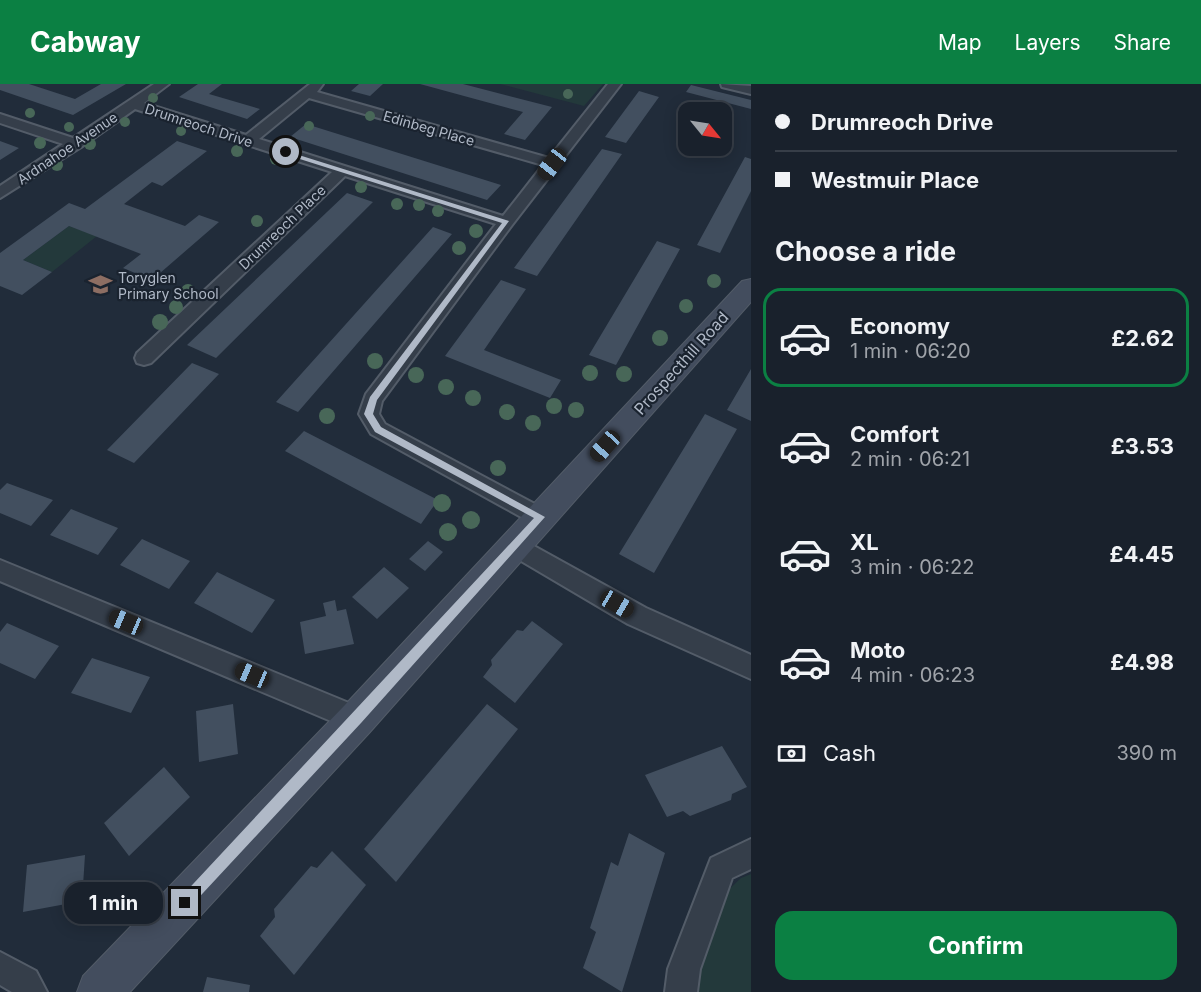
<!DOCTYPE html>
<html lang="en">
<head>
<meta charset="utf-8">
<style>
	body { margin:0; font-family:Inter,sans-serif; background:#222934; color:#f1f3f6; height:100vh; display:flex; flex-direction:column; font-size:22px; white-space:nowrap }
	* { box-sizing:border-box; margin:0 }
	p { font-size:20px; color:#9fa3a9 }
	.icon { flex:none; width:33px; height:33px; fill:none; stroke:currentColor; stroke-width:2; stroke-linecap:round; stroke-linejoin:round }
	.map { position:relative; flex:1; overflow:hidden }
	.drawer { display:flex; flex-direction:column; background:#19212c; width:450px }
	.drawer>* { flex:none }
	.top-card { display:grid; align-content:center; height:132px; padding:0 24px; background:#19212c }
	.needle { width:39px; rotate:120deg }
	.buttons { position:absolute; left:678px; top:18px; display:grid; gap:12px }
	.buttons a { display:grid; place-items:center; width:54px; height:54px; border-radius:12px; background:#19212c; box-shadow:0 3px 15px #0003,0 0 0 2px #373e48; font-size:30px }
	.end { position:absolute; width:27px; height:27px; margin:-14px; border:8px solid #b0b9c7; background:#111; box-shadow:0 0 0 3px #111 }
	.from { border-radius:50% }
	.bubble { position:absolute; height:42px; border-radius:18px; background:#19212c; box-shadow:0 3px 15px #0003,0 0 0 2px #373e48; font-size:20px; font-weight:700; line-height:42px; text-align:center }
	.car { position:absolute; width:18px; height:36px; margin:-18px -9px; border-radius:8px; box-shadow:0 0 4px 2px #0007; background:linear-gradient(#222 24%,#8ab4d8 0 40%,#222 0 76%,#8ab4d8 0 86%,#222 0) }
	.top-card b { display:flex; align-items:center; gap:21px; height:57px; font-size:22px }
	.top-card b+b { border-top:2px solid #373e48 }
	.top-card i { width:15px; height:15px; background:#f1f3f6 }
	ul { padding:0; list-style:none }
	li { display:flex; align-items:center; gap:18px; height:99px; margin:0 12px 9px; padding:0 12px; border:3px solid transparent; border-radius:18px }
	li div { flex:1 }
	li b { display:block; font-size:22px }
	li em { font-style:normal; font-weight:700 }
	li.current { border-color:#0b8043 }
	li>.icon { width:54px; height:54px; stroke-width:1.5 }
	h2 { padding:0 24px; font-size:27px; line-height:72px }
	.pay { display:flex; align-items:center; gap:15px; height:66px; padding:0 24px; font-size:22px }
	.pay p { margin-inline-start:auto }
	.button { display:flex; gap:12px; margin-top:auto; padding:12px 24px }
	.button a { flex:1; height:69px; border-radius:18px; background:#0b8043; color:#fff; font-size:24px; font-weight:700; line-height:69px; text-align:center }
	header { display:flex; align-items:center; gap:36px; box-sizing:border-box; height:84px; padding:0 30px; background:#0b8043; color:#fff }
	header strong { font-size:28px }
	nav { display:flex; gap:33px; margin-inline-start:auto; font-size:21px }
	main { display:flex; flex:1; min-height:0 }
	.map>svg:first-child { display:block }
	.green { fill:#23393b }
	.building { fill:#424f5f }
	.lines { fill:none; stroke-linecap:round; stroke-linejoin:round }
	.minor-casing { stroke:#535c68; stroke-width:4 }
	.secondary-casing { stroke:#535c68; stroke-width:2 }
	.minor { fill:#353e4a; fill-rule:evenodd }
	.secondary { fill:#434d5e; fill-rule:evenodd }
	.tree { fill:#486758 }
	.route { fill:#b0b9c7 }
	.labels { text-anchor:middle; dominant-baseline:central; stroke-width:4.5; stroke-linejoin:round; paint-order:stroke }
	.far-street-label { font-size:14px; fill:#b0b9c7; stroke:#1a232f }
	.far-poi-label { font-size:14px; fill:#b0b9c7; stroke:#1a232f; text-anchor:start }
	.street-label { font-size:16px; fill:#b0b9c7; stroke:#1a232f }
</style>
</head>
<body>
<header>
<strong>Cabway</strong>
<nav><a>Map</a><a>Layers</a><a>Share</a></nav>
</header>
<main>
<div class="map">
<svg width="751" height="908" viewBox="0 0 751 908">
	<rect width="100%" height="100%" fill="#212c3a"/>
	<!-- green -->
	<path class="green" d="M500 0H603L584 22Z
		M69 142 97 152 52 188 23 176Z
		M751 790V908H694L718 816 741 794Z"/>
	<!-- building -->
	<path class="building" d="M0 0H29L75 15 101 0H126L73 31 0 6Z
		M198 0H222L209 10 260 25 247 35 179 13Z
		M359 0H383L370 12 351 7Z
		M420 0H463L552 23 525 56 504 50 523 28Z
		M691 1 751 16V25L686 8Z
		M639 7 659 13 626 59 605 53Z
		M306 40 501 101 487 116 290 53Z
		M0 57 19 64 0 76Z
		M177 57 207 67 162 102 152 98 124 120 185 142 199 131 219 138 152 196 123 184 141 170 69 142 23 176 52 188 22 211 0 202V169L69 119 85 125Z
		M602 65 622 70 537 192 514 184Z
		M745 73 751 75V107L720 169 697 161Z
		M347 109 373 118 216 274 187 261Z
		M433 143 452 150 298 328 276 318Z
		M657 157 680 165 616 281 589 271Z
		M501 196 526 205 484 266 561 296 550 314 445 272Z
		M192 279 219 290 134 379 107 366Z
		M751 285V337L727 326Z
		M705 330 737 345 654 489 619 470Z
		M304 347 438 416 421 440 285 367Z
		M7 399 53 416 31 442 0 429V406Z
		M71 425 118 444 98 471 50 451Z
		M142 455 190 477 169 505 120 481Z
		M428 457 443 468 425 487 409 475Z
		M384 483 409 504 377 535 352 513Z
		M217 488 275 516 252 549 194 519Z
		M335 516 337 527 346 525 354 560 305 570 300 538 326 532 323 519Z
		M532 537 563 560 515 619 483 593 492 581 491 576 517 546 523 547Z
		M7 539 59 562 35 595 0 579V548Z
		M92 574 150 593 131 629 71 609Z
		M233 620 238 670 199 678 196 627Z
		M487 620 518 645 396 798 364 765Z
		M722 662 747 703 732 710 731 716 690 732 683 727 667 733 645 691Z
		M164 683 190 713 129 772 104 739Z
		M629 749 665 769 622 908 583 884 596 848 590 844 611 778 618 782Z
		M332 767 366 801 294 891 260 852 275 833 274 825 311 782 317 784Z
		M85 771 82 817 23 828 27 781Z
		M207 893 250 901 249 908H203Z"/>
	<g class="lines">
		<defs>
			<path id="minor" d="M154 0H169L144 19 246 51 310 0H323L317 8 549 74 608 0H621L512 141 382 317 379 330 385 340 548 427 551 433 548 439 540 442 532 439 371 350 359 330 366 310 496 140 345 92 151 279 144 281 137 279 135 274 137 269 332 88 135 25 81 63 0 114V102L63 60 0 39V30L73 54ZM309 14 543 81 503 132 259 55Z
				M721 0 751 2V10L722 3Z
				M514 451 646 524 751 571V595L628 540 506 468 503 461 506 454Z
				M0 476 366 626 370 635 366 644 357 648 0 497Z
				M751 755V785L732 794 700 885 697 908H665L668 885 711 774Z
				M0 868 36 887 47 908H12L0 901Z"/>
			<path id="secondary" d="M751 195V218L370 648 130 908H77L83 892 344 622 742 197Z"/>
		</defs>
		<!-- minor casing -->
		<use href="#minor" class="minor-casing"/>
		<!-- secondary casing -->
		<use href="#secondary" class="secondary-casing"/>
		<!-- minor -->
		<use href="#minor" class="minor"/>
		<!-- secondary -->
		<use href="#secondary" class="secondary"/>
	</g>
	<!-- trees -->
	<g class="tree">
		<circle cx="568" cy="10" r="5"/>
		<circle cx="153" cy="14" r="5"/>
		<circle cx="30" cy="29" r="5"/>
		<circle cx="370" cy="32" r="5"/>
		<circle cx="125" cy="38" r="5"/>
		<circle cx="309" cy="42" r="5"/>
		<circle cx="69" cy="43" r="5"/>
		<circle cx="181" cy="47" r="5"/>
		<circle cx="40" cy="59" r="6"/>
		<circle cx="90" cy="60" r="6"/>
		<circle cx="237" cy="67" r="6"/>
		<circle cx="276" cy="75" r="6"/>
		<circle cx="57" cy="81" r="6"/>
		<circle cx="361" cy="103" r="6"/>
		<circle cx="397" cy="120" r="6"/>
		<circle cx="419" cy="121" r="6"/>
		<circle cx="438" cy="127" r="6"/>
		<circle cx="257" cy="137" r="6"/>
		<circle cx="476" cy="147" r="7"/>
		<circle cx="459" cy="164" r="7"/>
		<circle cx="714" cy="197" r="7"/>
		<circle cx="188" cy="207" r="7"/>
		<circle cx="686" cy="222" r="7"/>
		<circle cx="176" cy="223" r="7"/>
		<circle cx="160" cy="238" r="8"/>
		<circle cx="660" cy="254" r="8"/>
		<circle cx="375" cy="277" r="8"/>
		<circle cx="590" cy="289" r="8"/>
		<circle cx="624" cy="290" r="8"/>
		<circle cx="416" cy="291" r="8"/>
		<circle cx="446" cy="303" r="8"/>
		<circle cx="473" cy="314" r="8"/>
		<circle cx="554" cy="322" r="8"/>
		<circle cx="576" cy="326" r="8"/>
		<circle cx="507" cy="328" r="8"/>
		<circle cx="327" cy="332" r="8"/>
		<circle cx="533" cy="339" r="8"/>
		<circle cx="498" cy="384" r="8"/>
		<circle cx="442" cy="419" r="9"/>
		<circle cx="471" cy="436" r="9"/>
		<circle cx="448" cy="448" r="9"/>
	</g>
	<!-- route -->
	<path class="route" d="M286 67 509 137 377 316 373 330 381 343 545 433 361 639 190 823 185 825 180 823 178 819 180 814 534 434 375 348 364 330 370 313 502 139 284 70Z"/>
	<!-- icons -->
	<defs>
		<symbol id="school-bare" viewBox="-9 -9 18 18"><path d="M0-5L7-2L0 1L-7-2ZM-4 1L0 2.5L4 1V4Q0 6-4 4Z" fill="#8d6e63" stroke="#1a232f" stroke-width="2.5" paint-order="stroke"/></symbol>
	</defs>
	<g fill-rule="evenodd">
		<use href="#school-bare" x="84" y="184" width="33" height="33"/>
	</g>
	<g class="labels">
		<!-- far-street labels -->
		<g class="far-street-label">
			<text transform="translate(199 41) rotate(18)">Drumreoch Drive</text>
			<text transform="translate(429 44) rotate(16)">Edinbeg Place</text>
			<text transform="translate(67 64) rotate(-34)">Ardnahoe Avenue</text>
			<text transform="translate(282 143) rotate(-44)">Drumreoch Place</text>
		</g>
		<!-- far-poi labels -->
		<g class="far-poi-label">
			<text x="118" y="193">Toryglen<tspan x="118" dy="16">Primary School</tspan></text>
		</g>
		<!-- street labels -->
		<g class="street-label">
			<text transform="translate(681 279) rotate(-48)">Prospecthill Road</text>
		</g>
	</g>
</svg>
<div class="buttons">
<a><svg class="needle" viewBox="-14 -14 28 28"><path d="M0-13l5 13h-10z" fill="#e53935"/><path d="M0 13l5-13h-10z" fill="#9fa3a9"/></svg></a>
</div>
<i class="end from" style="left:286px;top:68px"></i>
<i class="end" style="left:185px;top:819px"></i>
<div class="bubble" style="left:64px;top:798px;width:99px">1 min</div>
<i class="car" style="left:552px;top:80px;rotate:218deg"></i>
<i class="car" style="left:605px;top:362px;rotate:222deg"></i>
<i class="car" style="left:617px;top:520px;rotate:120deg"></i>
<i class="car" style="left:126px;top:538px;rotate:293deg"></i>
<i class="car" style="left:252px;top:591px;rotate:293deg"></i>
</div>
<section class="drawer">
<div class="top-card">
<b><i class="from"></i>Drumreoch Drive</b>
<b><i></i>Westmuir Place</b>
</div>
<h2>Choose a ride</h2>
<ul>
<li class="current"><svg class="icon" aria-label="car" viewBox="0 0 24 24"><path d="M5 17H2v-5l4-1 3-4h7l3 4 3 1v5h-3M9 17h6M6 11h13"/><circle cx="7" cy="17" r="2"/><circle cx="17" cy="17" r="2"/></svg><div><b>Economy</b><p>1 min · 06:20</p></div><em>£2.62</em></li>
<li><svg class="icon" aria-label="car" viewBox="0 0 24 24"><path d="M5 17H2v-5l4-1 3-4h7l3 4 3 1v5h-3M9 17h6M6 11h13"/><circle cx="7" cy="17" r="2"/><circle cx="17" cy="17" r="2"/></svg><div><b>Comfort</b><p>2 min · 06:21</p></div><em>£3.53</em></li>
<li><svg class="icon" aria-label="car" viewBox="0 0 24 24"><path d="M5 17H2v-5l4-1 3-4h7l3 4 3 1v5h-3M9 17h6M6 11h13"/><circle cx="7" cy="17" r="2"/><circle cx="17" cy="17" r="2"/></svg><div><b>XL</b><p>3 min · 06:22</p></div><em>£4.45</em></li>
<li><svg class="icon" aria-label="car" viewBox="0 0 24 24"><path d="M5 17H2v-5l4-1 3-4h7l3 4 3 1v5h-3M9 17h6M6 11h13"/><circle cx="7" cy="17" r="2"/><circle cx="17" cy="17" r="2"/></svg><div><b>Moto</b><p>4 min · 06:23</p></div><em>£4.98</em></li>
</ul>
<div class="pay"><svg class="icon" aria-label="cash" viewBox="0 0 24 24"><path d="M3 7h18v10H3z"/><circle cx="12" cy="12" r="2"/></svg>Cash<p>390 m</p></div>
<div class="button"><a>Confirm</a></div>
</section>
</main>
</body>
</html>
